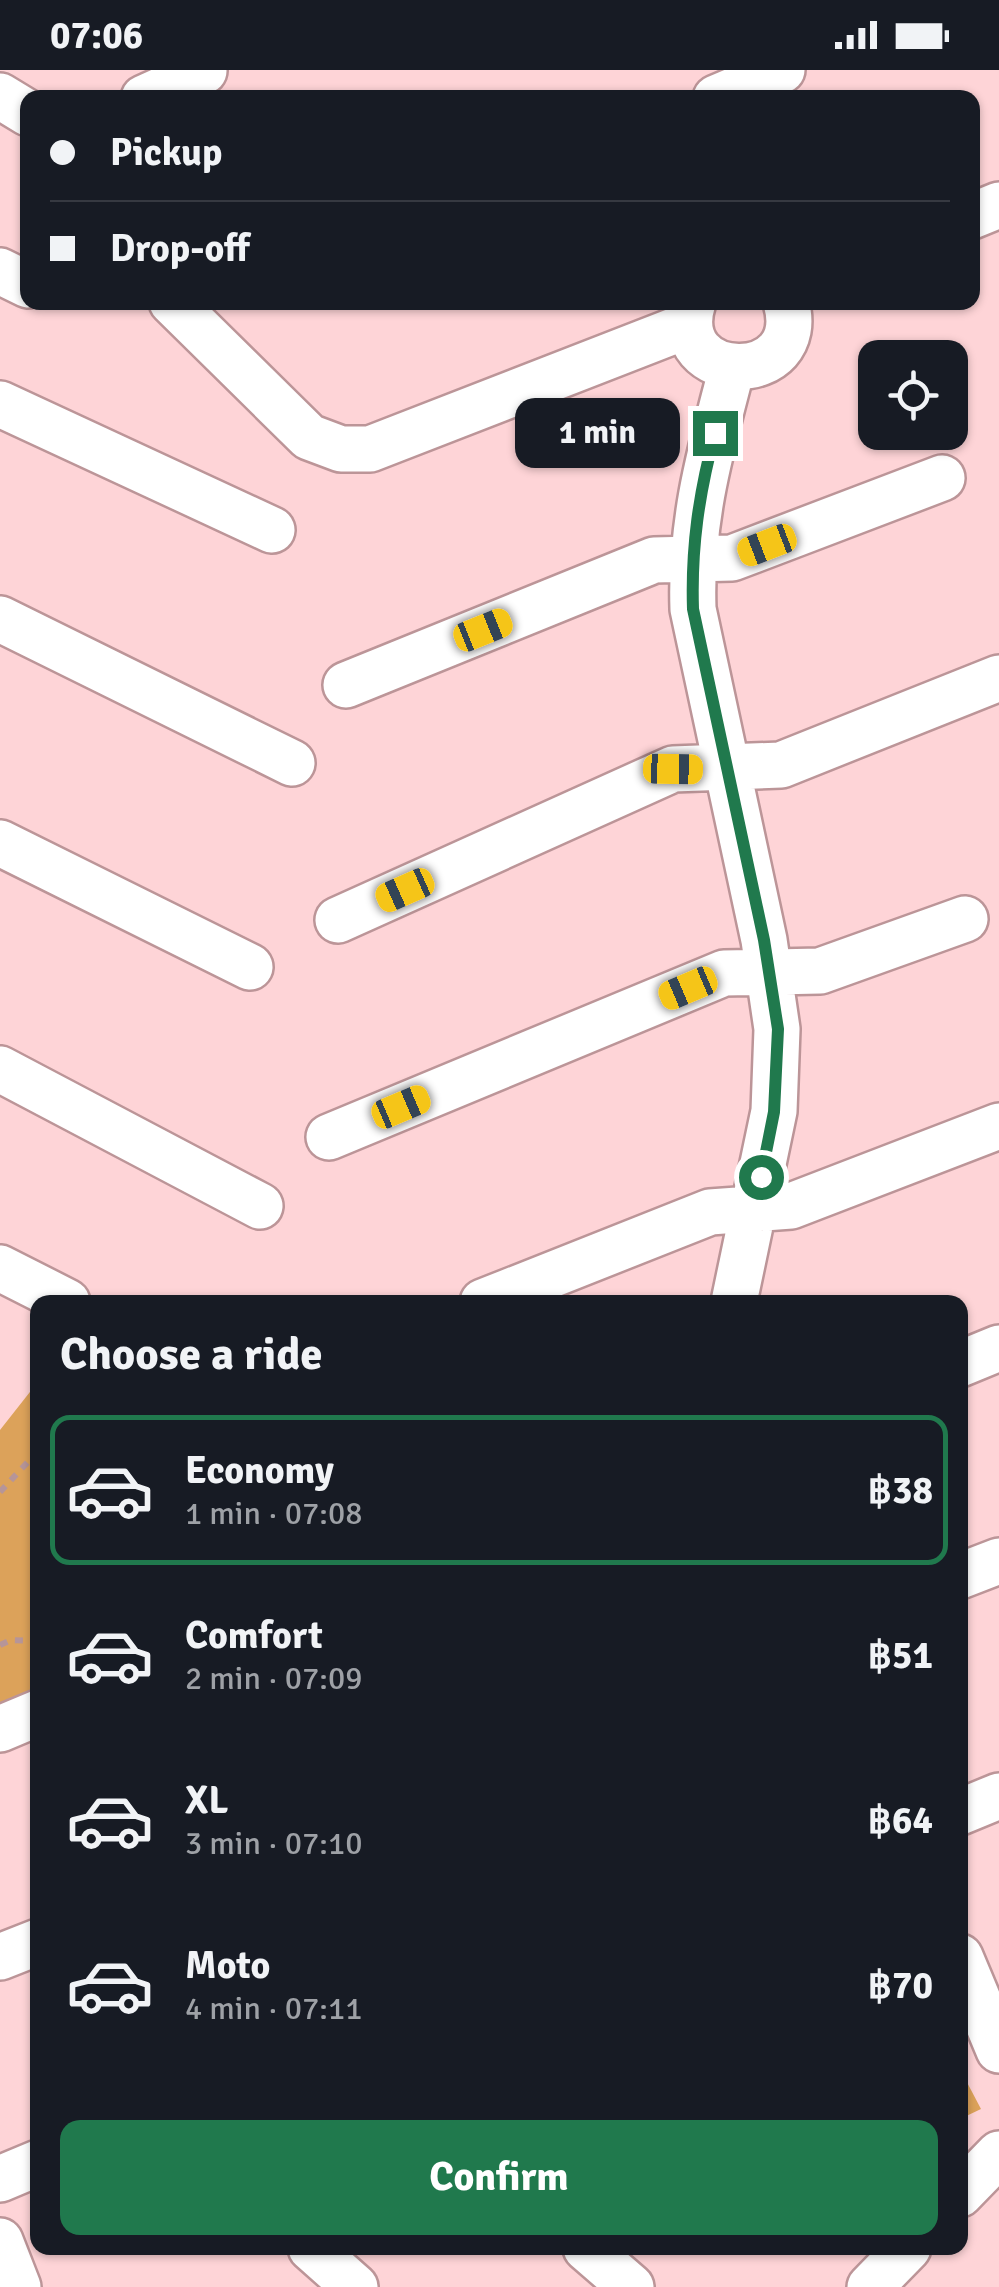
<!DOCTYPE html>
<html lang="en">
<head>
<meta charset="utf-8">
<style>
	body { margin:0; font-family:Signika,sans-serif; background:#20242c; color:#f1f3f6; height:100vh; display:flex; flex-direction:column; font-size:38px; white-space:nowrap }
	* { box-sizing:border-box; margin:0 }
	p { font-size:32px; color:#9ea1a6 }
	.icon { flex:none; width:55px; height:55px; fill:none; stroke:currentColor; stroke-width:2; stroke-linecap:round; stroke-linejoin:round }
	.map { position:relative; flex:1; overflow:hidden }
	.panel { position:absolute; left:30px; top:1225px; width:938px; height:960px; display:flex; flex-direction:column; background:#171b24; border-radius:20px; box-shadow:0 2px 8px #0004 }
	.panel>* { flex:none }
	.banner { position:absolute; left:20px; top:20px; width:960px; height:220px; border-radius:20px; box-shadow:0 2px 8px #0004; display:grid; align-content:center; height:220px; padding:0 30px; background:#171b24 }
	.tools { position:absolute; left:858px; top:270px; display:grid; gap:20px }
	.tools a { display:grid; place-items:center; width:110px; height:110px; border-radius:20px; background:#171b24; box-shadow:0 2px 8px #0004; font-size:50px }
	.end { position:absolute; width:45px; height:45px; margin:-22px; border:12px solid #20794d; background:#fff; box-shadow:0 0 0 5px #fff }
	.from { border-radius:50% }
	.bubble { position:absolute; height:70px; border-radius:20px; background:#171b24; box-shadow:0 2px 8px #0004; font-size:32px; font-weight:700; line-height:70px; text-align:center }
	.car { position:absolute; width:30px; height:60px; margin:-30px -15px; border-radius:12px; box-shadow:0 0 8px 2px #0007; background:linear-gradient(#f5c518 24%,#345 0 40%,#f5c518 0 76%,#345 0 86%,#f5c518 0) }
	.banner b { display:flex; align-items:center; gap:35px; height:95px; font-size:38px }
	.banner b+b { border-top:2px solid #363941 }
	.banner i { width:25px; height:25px; background:#f1f3f6 }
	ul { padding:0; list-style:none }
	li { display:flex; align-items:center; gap:30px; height:150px; margin:0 20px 15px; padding:0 10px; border:5px solid transparent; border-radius:20px }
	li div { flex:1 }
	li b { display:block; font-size:38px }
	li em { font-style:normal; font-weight:700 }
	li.selected { border-color:#20794d }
	li>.icon { width:90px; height:90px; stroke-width:1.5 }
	h2 { padding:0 30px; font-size:45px; line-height:120px }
	.cta { display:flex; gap:20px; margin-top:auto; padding:20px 30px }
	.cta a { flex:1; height:115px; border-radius:20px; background:#20794d; color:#fff; font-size:40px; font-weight:700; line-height:115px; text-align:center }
	.status { display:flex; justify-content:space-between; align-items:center; height:70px; padding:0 50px; background:#171b24; direction:ltr }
	.status svg { height:28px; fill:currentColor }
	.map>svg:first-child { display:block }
	.green { fill:#dca25a }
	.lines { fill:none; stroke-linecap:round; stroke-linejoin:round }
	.minor-casing { stroke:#bc9598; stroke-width:50 }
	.path { stroke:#b69598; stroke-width:6; stroke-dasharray:8 8; stroke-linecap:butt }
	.minor { stroke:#fff; stroke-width:45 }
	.route { stroke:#20794d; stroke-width:12 }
</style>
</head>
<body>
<div class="status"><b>07:06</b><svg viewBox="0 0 49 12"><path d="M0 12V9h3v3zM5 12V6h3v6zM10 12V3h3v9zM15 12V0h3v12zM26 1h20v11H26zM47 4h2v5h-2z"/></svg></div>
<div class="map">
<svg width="999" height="2217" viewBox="0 0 999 2217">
	<rect width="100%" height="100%" fill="#fed4d7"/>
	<!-- green -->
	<path class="green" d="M37 1313V1644L0 1660V1360Z
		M960 1999 981 2039 960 2049Z"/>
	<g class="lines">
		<defs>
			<path id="minor" d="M0 26 28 43
				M144 28 204 1
				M716 28 782 0
				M972 146 999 135
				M0 201 28 215
				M172 232 309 367 341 379H370L689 255
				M693 232C666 317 811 319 786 232
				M732 298C710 382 690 451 693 539L764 870 777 959 774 1041 734 1232
				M0 334 272 460
				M0 549 292 693
				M346 615 654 490 732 488 942 408
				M0 773 250 897
				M338 850 673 699 781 695 999 608
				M0 999 260 1136
				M329 1067 724 903 820 901 965 849
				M0 1198 67 1232
				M483 1232 710 1142 791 1136 999 1056
				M960 1294 999 1278
				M960 1506 999 1491
				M0 1659 38 1643
				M960 1742 999 1726
				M0 1887 38 1872
				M960 1887 999 1980
				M0 2109 38 2093
				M960 2124 999 2084
				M0 2171 18 2217
				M311 2178 355 2217
				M586 2178 631 2217
				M870 2217 908 2178"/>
		</defs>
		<!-- minor casing -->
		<use href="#minor" class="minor-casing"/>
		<!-- path -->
		<path class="path" d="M0 1422 38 1381
			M0 1575 11 1570 38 1571"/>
		<!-- minor -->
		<use href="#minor" class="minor"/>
	</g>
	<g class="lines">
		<!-- route -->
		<path class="route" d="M715 363C699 423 691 477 693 539L764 870 778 959 774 1042 761 1107"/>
	</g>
</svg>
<div class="tools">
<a><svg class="icon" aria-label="locate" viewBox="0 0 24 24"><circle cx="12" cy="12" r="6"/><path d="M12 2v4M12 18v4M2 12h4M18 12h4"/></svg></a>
</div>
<i class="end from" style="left:761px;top:1107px"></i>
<i class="end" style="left:715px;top:363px"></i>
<div class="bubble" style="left:515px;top:328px;width:165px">1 min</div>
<i class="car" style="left:767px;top:475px;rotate:249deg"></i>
<i class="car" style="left:483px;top:560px;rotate:68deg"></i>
<i class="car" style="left:673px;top:699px;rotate:91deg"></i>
<i class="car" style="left:405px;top:820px;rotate:246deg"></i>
<i class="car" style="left:688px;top:918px;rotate:247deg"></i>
<i class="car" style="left:401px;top:1037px;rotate:67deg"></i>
<div class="banner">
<b><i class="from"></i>Pickup</b>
<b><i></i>Drop-off</b>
</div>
<section class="panel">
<h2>Choose a ride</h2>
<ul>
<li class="selected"><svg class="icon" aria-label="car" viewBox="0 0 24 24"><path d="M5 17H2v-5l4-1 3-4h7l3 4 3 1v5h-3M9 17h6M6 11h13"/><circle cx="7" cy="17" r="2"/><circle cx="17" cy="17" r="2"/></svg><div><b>Economy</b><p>1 min · 07:08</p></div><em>฿38</em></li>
<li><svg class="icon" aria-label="car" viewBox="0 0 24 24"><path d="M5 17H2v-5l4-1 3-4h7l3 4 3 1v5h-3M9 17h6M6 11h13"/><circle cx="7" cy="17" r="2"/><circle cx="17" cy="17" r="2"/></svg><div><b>Comfort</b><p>2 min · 07:09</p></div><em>฿51</em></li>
<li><svg class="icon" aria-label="car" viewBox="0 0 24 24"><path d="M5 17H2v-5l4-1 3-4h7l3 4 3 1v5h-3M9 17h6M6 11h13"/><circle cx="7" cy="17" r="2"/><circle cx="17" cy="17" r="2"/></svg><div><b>XL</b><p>3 min · 07:10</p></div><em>฿64</em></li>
<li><svg class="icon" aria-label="car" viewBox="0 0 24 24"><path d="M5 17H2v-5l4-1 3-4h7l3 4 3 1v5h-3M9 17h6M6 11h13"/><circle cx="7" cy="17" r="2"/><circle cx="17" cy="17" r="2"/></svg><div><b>Moto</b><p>4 min · 07:11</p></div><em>฿70</em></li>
</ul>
<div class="cta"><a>Confirm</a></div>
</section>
</div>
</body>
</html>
